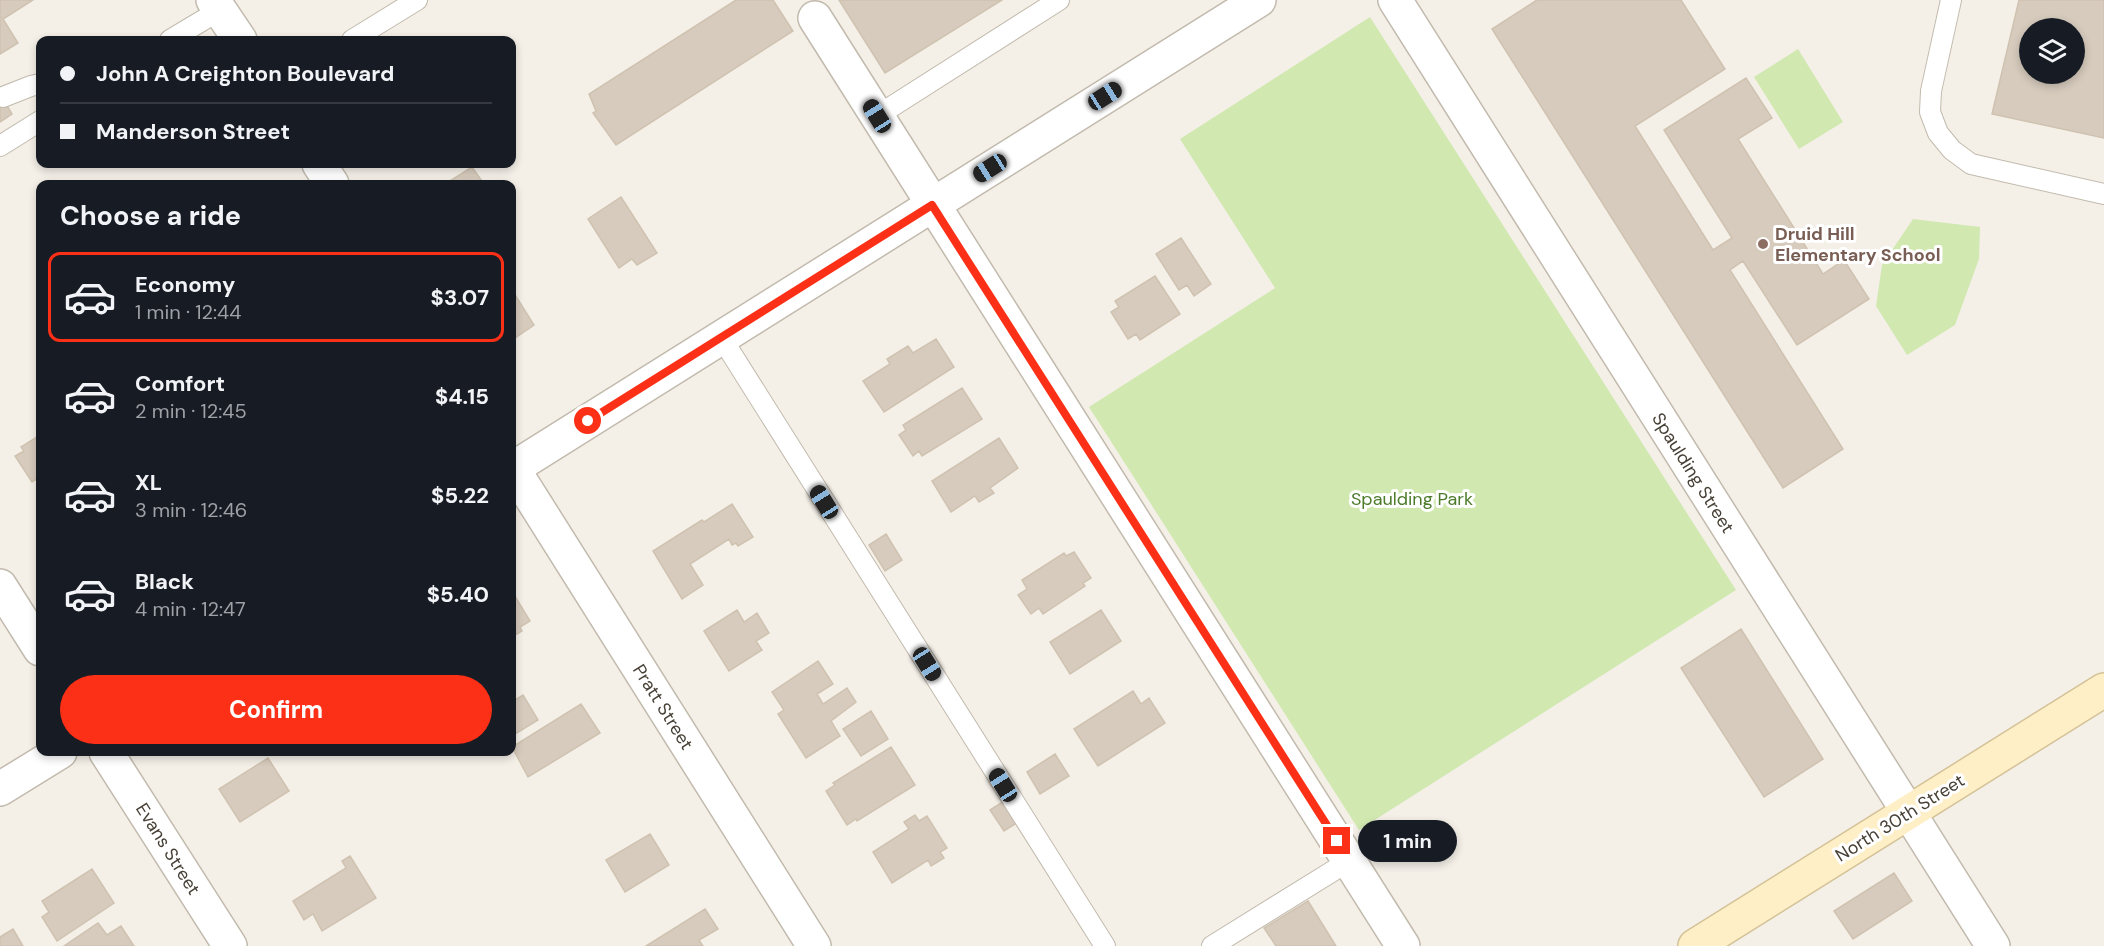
<!DOCTYPE html>
<html lang="en">
<head>
<meta charset="utf-8">
<style>
	body { margin:0; font-family:"DM Sans",sans-serif; background:#242831; color:#f1f3f6; height:100vh; display:flex; flex-direction:column; font-size:22px; white-space:nowrap }
	* { box-sizing:border-box; margin:0 }
	p { font-size:20px; color:#9ea1a6 }
	.icon { flex:none; width:33px; height:33px; fill:none; stroke:currentColor; stroke-width:2; stroke-linecap:round; stroke-linejoin:round }
	.map { position:relative; flex:1; overflow:hidden }
	.drawer { position:absolute; left:36px; top:180px; width:480px; height:576px; display:flex; flex-direction:column; background:#171b24; border-radius:12px; box-shadow:0 3px 9px #0003 }
	.drawer>* { flex:none }
	.hud { position:absolute; left:36px; top:36px; width:480px; height:132px; border-radius:12px; box-shadow:0 3px 9px #0003; display:grid; align-content:center; height:132px; padding:0 24px; background:#171b24 }
	.controls { position:absolute; left:2019px; top:18px; display:grid; gap:12px }
	.controls a { display:grid; place-items:center; width:66px; height:66px; border-radius:50%; background:#171b24; box-shadow:0 3px 9px #0003; font-size:30px }
	.end { position:absolute; width:27px; height:27px; margin:-14px; border:8px solid #fb3017; background:#fff; box-shadow:0 0 0 3px #fff }
	.from { border-radius:50% }
	.bubble { position:absolute; height:42px; border-radius:21px; background:#171b24; box-shadow:0 3px 9px #0003; font-size:20px; font-weight:700; line-height:42px; text-align:center }
	.car { position:absolute; width:18px; height:36px; margin:-18px -9px; border-radius:8px; box-shadow:0 0 4px 2px #0007; background:linear-gradient(#222 24%,#8ab4d8 0 40%,#222 0 76%,#8ab4d8 0 86%,#222 0) }
	.hud b { display:flex; align-items:center; gap:21px; height:57px; font-size:22px }
	.hud b+b { border-top:2px solid #363941 }
	.hud i { width:15px; height:15px; background:#f1f3f6 }
	ul { padding:0; list-style:none }
	li { display:flex; align-items:center; gap:18px; height:90px; margin:0 12px 9px; padding:0 12px; border:3px solid transparent; border-radius:12px }
	li div { flex:1 }
	li b { display:block; font-size:22px }
	li em { font-style:normal; font-weight:700 }
	li.on { border-color:#fb3017 }
	li>.icon { width:54px; height:54px; stroke-width:1.5 }
	h2 { padding:0 24px; font-size:27px; line-height:72px }
	.primary-button { display:flex; gap:12px; margin-top:auto; padding:12px 24px }
	.primary-button a { flex:1; height:69px; border-radius:36px; background:#fb3017; color:#fff; font-size:24px; font-weight:700; line-height:69px; text-align:center }
	.map>svg:first-child { display:block }
	.green { fill:#d1e8b0 }
	.building { fill:#d6cbbd; stroke:#d0c2b0; stroke-width:1.5; fill-rule:evenodd }
	.lines { fill:none; stroke-linecap:round; stroke-linejoin:round }
	.service-casing { stroke:#c2baad; stroke-width:22 }
	.minor-casing { stroke:#c2baad; stroke-width:36 }
	.tertiary-casing { stroke:#c2baad; stroke-width:36 }
	.secondary-casing { stroke:#d4c297; stroke-width:36 }
	.service { stroke:#fff; stroke-width:20 }
	.minor { stroke:#fff; stroke-width:33 }
	.tertiary { stroke:#fff; stroke-width:33 }
	.secondary { stroke:#ffefc7; stroke-width:33 }
	.route { stroke:#fb3017; stroke-width:8 }
	.education-dot { fill:#8d6e63; stroke:#fff; stroke-width:2 }
	.labels { text-anchor:middle; dominant-baseline:central; stroke-width:6; stroke-linejoin:round; paint-order:stroke }
	.education-label { font-size:18px; font-weight:bold; fill:#785e54; stroke:#fff; text-anchor:start }
	.street-label { font-size:18px; fill:#474036; stroke:#fff }
	.park-label { font-size:18px; fill:#4b7a29; stroke:#fff }
</style>
</head>
<body>
<div class="map">
<svg width="2104" height="946" viewBox="0 0 2104 946">
	<rect width="100%" height="100%" fill="#f4f0e8"/>
	<!-- green -->
	<path class="green" d="M1370 17 1736 590 1359 830 1089 407 1275 288 1180 139Z
		M1798 49 1843 122 1799 149 1754 77Z
		M1913 219 1980 227 1979 259 1955 325 1907 355 1876 306 1882 265Z"/>
	<!-- building -->
	<path class="building" d="M0 0H33L3 19 18 43 0 54Z
		M736 0H773L793 31 616 145 593 113 596 111 589 94Z
		M839 0H1002L885 73Z
		M1537 0H1681L1725 69 1635 126 1713 250 1732 238 1664 130 1746 78 1772 118 1738 139 1823 274 1844 260 1869 299 1797 345 1743 261 1730 270 1843 449 1783 488 1492 29Z
		M2019 0H2104V138L1992 114ZM2030 28H2074V74H2030Z
		M0 94 12 114 0 122Z
		M472 167 484 184H445Z
		M621 197 657 253 637 265 632 259 619 268 588 219Z
		M1181 238 1211 284 1194 296 1187 285 1179 290 1156 254Z
		M1155 276 1180 314 1140 340 1136 334 1128 339 1111 312 1119 307 1115 301Z
		M512 290 534 325 512 340Z
		M936 339 954 367 884 412 863 381 890 364 887 359 908 346 913 353Z
		M962 388 982 419 922 456 919 451 913 456 899 435 906 430 903 425Z
		M40 435V479V477L32 482 15 456 24 451 21 447Z
		M999 438 1018 468 990 488 994 493 979 502 975 496 951 512 932 481Z
		M732 504 753 537 738 546 736 543 732 545 729 539 690 564 703 585 682 599 653 551 702 520 704 522Z
		M886 534 902 560 885 571 869 545Z
		M1074 552 1091 578 1083 583 1085 586 1043 614 1039 608 1031 614 1018 595 1027 589 1022 580 1064 553 1066 556Z
		M513 593 530 621 520 627 522 631 512 637Z
		M737 610 744 622 757 613 769 633 756 641 762 650 729 671 704 631Z
		M1101 610 1121 641 1070 674 1050 642Z
		M1741 629 1823 759 1764 797 1681 668Z
		M818 661 833 684 817 694 823 704 847 688 856 702 831 721 840 736 806 758 778 714 784 710 772 692Z
		M1133 691 1141 704 1149 698 1165 723 1098 766 1074 729Z
		M523 695 538 720 512 736V702Z
		M581 704 600 733 528 777 512 747Z
		M871 711 888 739 861 756 843 729Z
		M891 747 915 785 857 821 856 819 847 825 826 791 835 785 833 783Z
		M1055 754 1069 776 1040 794 1027 772Z
		M268 758 289 791 240 822 219 789Z
		M1004 801 1018 822 1004 831 990 810Z
		M915 815 919 821 927 816 947 848 940 852 944 858 931 866 928 860 892 883 873 852 909 829 904 822Z
		M650 834 669 865 625 892 606 860Z
		M350 856 376 898 322 931 313 914 304 920 293 901 346 868 342 861Z
		M92 869 114 903 57 941 42 917 49 912 42 901Z
		M1894 873 1912 901 1853 939 1834 911Z
		M1308 901 1336 946H1276L1264 928Z
		M705 909 718 929 699 940 703 946H646Z
		M98 923 107 935 121 926 134 946H64Z
		M13 929 23 946H0V937Z"/>
	<g class="lines">
		<defs>
			<path id="service" d="M1951 0 1931 91 1930 112 1938 133 1952 150 1971 164 2104 194
				M170 40 220 10
				M352 40 417 0
				M3 97 31 86 40 84
				M877 116 1059 0
				M0 146 40 121
				M721 337 1105 946
				M1212 946 1349 861"/>
			<path id="minor" d="M213 0 240 40
				M1395 0 1993 946
				M815 18 1403 946
				M319 164 332 184
				M512 467 814 946
				M0 586 40 649
				M106 752 230 946"/>
			<path id="tertiary" d="M512 469 1259 0
				M0 789 60 752"/>
			<path id="secondary" d="M1695 946 2104 690"/>
		</defs>
		<!-- service casing -->
		<use href="#service" class="service-casing"/>
		<!-- minor casing -->
		<use href="#minor" class="minor-casing"/>
		<!-- tertiary casing -->
		<use href="#tertiary" class="tertiary-casing"/>
		<!-- secondary casing -->
		<use href="#secondary" class="secondary-casing"/>
		<!-- service -->
		<use href="#service" class="service"/>
		<!-- minor -->
		<use href="#minor" class="minor"/>
		<!-- tertiary -->
		<use href="#tertiary" class="tertiary"/>
		<!-- secondary -->
		<use href="#secondary" class="secondary"/>
	</g>
	<g class="lines">
		<!-- route -->
		<path class="route" d="M588 421 932 205 1337 841"/>
	</g>
	<!-- markers -->
	<circle class="education-dot" cx="1763" cy="244" r="6"/>
	<g class="labels">
		<!-- education labels -->
		<g class="education-label">
			<text x="1775" y="234">Druid Hill<tspan x="1775" dy="21">Elementary School</tspan></text>
		</g>
		<!-- street labels -->
		<g class="street-label">
			<text transform="translate(1693 473) rotate(58)">Spaulding Street</text>
			<text transform="translate(663 707) rotate(58)">Pratt Street</text>
			<text transform="translate(1900 818) rotate(-32)">North 30th Street</text>
			<text transform="translate(168 849) rotate(58)">Evans Street</text>
		</g>
		<!-- park labels -->
		<g class="park-label">
			<text x="1412" y="499">Spaulding Park</text>
		</g>
	</g>
</svg>
<div class="controls">
<a><svg class="icon" aria-label="layers" viewBox="0 0 24 24"><path d="M12 4l9 5-9 5-9-5zM3 14l9 5 9-5"/></svg></a>
</div>
<i class="end from" style="left:588px;top:421px"></i>
<i class="end" style="left:1337px;top:841px"></i>
<div class="bubble" style="left:1358px;top:820px;width:99px">1 min</div>
<i class="car" style="left:1105px;top:96px;rotate:58deg"></i>
<i class="car" style="left:877px;top:116px;rotate:328deg"></i>
<i class="car" style="left:990px;top:168px;rotate:238deg"></i>
<i class="car" style="left:824px;top:502px;rotate:328deg"></i>
<i class="car" style="left:927px;top:664px;rotate:148deg"></i>
<i class="car" style="left:1003px;top:785px;rotate:328deg"></i>
<div class="hud">
<b><i class="from"></i>John A Creighton Boulevard</b>
<b><i></i>Manderson Street</b>
</div>
<section class="drawer">
<h2>Choose a ride</h2>
<ul>
<li class="on"><svg class="icon" aria-label="car" viewBox="0 0 24 24"><path d="M5 17H2v-5l4-1 3-4h7l3 4 3 1v5h-3M9 17h6M6 11h13"/><circle cx="7" cy="17" r="2"/><circle cx="17" cy="17" r="2"/></svg><div><b>Economy</b><p>1 min · 12:44</p></div><em>$3.07</em></li>
<li><svg class="icon" aria-label="car" viewBox="0 0 24 24"><path d="M5 17H2v-5l4-1 3-4h7l3 4 3 1v5h-3M9 17h6M6 11h13"/><circle cx="7" cy="17" r="2"/><circle cx="17" cy="17" r="2"/></svg><div><b>Comfort</b><p>2 min · 12:45</p></div><em>$4.15</em></li>
<li><svg class="icon" aria-label="car" viewBox="0 0 24 24"><path d="M5 17H2v-5l4-1 3-4h7l3 4 3 1v5h-3M9 17h6M6 11h13"/><circle cx="7" cy="17" r="2"/><circle cx="17" cy="17" r="2"/></svg><div><b>XL</b><p>3 min · 12:46</p></div><em>$5.22</em></li>
<li><svg class="icon" aria-label="car" viewBox="0 0 24 24"><path d="M5 17H2v-5l4-1 3-4h7l3 4 3 1v5h-3M9 17h6M6 11h13"/><circle cx="7" cy="17" r="2"/><circle cx="17" cy="17" r="2"/></svg><div><b>Black</b><p>4 min · 12:47</p></div><em>$5.40</em></li>
</ul>
<div class="primary-button"><a>Confirm</a></div>
</section>
</div>
</body>
</html>
